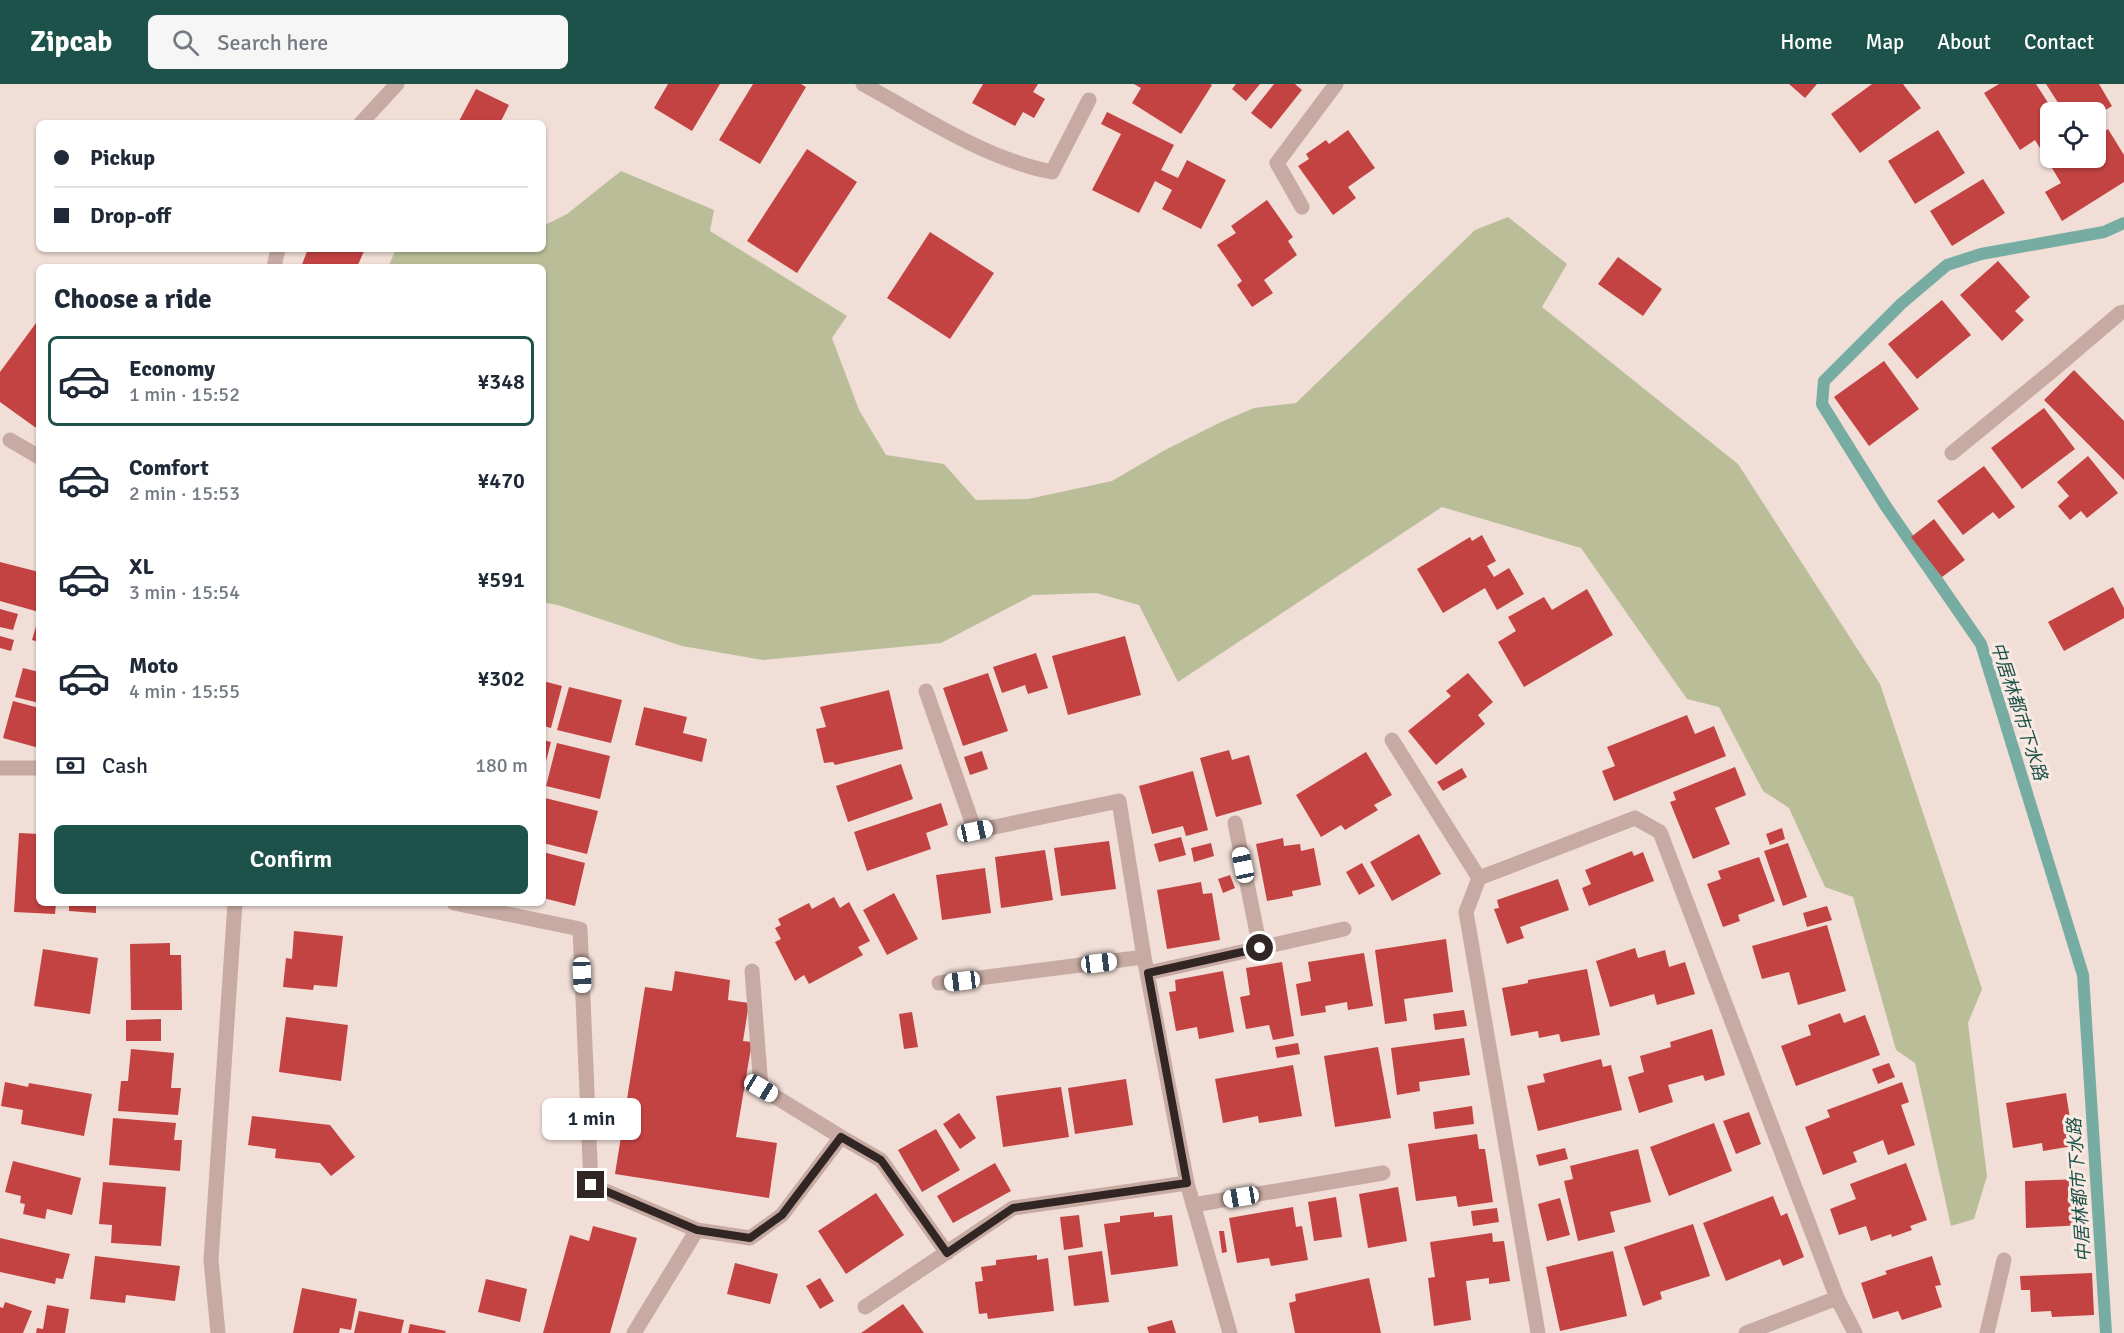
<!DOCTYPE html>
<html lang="en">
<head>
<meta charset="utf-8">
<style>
	body { margin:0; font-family:Signika,"Noto Sans JP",sans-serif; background:#f6f6f7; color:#1f2937; height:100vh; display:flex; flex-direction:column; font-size:22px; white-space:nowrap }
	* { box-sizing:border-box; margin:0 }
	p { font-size:20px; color:#747a83 }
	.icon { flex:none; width:33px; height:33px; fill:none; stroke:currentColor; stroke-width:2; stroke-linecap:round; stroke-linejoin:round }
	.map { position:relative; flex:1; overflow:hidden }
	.panel { position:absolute; left:36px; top:180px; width:510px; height:642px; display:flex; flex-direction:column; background:#fff; border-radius:9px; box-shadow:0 2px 4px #0004 }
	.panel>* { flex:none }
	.guide { position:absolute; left:36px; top:36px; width:510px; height:132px; border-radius:9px; box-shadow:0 2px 4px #0004; display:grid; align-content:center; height:132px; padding:0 18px; background:#fff }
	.controls { position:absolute; left:2040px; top:18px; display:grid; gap:12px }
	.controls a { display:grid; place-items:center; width:66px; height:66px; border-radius:9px; background:#fff; box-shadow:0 2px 4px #0004; font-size:30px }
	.end { position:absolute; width:27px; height:27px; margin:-14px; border:8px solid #322625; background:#fff; box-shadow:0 0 0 3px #fff }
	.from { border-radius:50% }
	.bubble { position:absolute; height:42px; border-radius:9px; background:#fff; box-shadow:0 2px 4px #0004; font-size:20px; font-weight:600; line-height:42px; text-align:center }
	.car { position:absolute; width:18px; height:36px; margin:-18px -9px; border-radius:8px; box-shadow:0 0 4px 2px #0007; background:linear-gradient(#fff 24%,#345 0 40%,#fff 0 76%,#345 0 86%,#fff 0) }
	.guide b { display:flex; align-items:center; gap:21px; height:57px; font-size:22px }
	.guide b+b { border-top:2px solid #e0e1e3 }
	.guide i { width:15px; height:15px; background:#1f2937 }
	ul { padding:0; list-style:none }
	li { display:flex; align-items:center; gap:18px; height:90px; margin:0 12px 9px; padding:0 6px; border:3px solid transparent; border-radius:9px }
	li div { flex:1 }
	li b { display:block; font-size:22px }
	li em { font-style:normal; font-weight:600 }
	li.active { border-color:#1c5249 }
	li>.icon { width:54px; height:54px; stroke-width:1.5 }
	h2 { padding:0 18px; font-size:27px; line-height:72px }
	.pay { display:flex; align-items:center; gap:15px; height:66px; padding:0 18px; font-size:22px }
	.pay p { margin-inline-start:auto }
	.primary-button { display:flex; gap:12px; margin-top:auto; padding:12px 18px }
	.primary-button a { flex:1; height:69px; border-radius:9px; background:#1c5249; color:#fff; font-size:24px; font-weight:600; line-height:69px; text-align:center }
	header { display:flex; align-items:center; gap:36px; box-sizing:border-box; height:84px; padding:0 30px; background:#1c5249; color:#fff }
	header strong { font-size:28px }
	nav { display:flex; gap:33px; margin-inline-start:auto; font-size:21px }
	.search { width:420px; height:54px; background:#f6f6f7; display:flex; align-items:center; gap:15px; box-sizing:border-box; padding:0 21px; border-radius:9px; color:#747a83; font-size:22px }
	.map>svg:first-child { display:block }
	.green { fill:#babe98 }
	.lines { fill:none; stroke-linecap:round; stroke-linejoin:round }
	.stream { stroke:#77aca2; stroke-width:12 }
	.building { fill:#c34342 }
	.minor { stroke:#c7aba3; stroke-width:15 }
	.route { stroke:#322625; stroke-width:8 }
	.labels { text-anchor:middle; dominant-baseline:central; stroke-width:6; stroke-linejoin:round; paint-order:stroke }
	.water-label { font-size:18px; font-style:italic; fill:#1c5249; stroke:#f8e9e3 }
</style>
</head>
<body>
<header>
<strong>Zipcab</strong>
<div class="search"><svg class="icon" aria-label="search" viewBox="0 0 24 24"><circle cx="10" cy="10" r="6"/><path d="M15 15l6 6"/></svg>Search here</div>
<nav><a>Home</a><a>Map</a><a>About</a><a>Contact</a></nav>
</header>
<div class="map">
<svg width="2124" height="1249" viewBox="0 0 2124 1249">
	<rect width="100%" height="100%" fill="#f0ded7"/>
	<!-- green -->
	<path class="green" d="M621 87 714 126 710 147 847 232 832 254 859 326 886 371 944 380 976 416 1028 415 1112 397 1165 366 1221 338 1254 324 1296 319 1475 146 1508 133 1567 180 1542 223 1738 380 1880 600 1982 905 1968 939 1987 1092 1974 1135 1951 1142 1915 979 1896 966 1853 813 1825 803 1789 724 1763 707 1719 623 1687 615 1581 464 1442 423 1178 598 1139 521 1096 509 1033 511 941 559 763 576 682 562 561 522 543 518V183H388L396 165H543V142L567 130Z"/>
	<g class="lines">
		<!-- stream -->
		<path class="stream" d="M2106 1249 2083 891 1981 560 1885 421 1822 320 1824 297 1901 220 1947 181 1981 170 2104 148 2124 139"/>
	</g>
	<!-- building -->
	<path class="building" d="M668 0H720L692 47 654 24Z
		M753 0H801L806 3 760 80 719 56Z
		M983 0H1038L1033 8 1045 15 1034 34 1023 28 1015 42 972 19Z
		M1134 0H1210L1212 1 1181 50 1132 19 1141 4Z
		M1236 0H1260L1246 17 1232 5Z
		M1274 0H1295L1302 6 1271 45 1251 29Z
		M1789 0H1817L1805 14Z
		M1872 0H1903L1921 24 1860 69 1831 30Z
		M1999 0H2036L2054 28H2050V71L2046 74 2035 56 2020 66 1984 9Z
		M2046 0H2099L2112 22 2096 32V28H2064Z
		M476 5 509 21 500 39H458Z
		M1107 28 1174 61 1161 86 1178 94 1187 76 1226 96 1201 145 1162 125 1172 106 1155 97 1139 129 1092 106 1121 50 1101 40Z
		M2108 45 2124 71V98L2062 137 2045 108 2061 99 2052 84 2066 75 2065 74H2096V52Z
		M1348 46 1375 84 1348 103 1356 114 1333 131 1298 82 1309 75 1306 70 1326 56 1329 60Z
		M1938 46 1965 89 1915 120 1888 77Z
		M807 65 857 98 797 189 747 157Z
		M1983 95 2005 129 1952 162 1930 127Z
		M1267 116 1293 153 1288 157 1297 171 1264 196 1273 209 1252 223 1237 201 1242 197 1217 161 1236 149 1231 142Z
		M930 148 994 189 950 255 887 214Z
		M308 165H365L357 183H301Z
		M1618 173 1662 205 1643 232 1598 200Z
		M1998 177 2030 213 2015 227 2024 236 2002 257 1960 211Z
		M1942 216 1971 251 1917 295 1888 260Z
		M39 235V346L0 318V288Z
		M1884 277 1919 325 1869 362 1834 313Z
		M2074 286 2124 337V396L2044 316Z
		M2044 324 2075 365 2022 405 1991 364Z
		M2088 372 2118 409 2087 434 2081 427 2070 436 2058 422 2069 412 2057 398Z
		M1984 382 2015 423 1999 435 1993 428 1963 451 1937 417Z
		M1934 435 1965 476 1942 493 1911 453Z
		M1482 451 1496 477 1487 482 1494 493 1509 484 1524 510 1497 526 1485 504 1443 529 1417 485 1470 453 1472 457Z
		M0 478 39 488V528L0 517Z
		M2113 503 2124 524V534L2064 567 2048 538Z
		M1587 505 1613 551 1524 603 1498 558 1516 547 1508 533 1544 513 1552 526Z
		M0 525 18 530 13 546 0 543Z
		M39 532V558L32 556Z
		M0 552 14 556 11 567 0 564Z
		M1125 552 1141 611 1068 631 1052 572Z
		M1036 569 1048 604 1028 610 1025 601 1002 609 993 583Z
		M23 584 39 588V619L15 613Z
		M988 589 1008 647 963 662 943 604Z
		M1468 589 1493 618 1478 631 1485 640 1436 681 1408 647 1451 612 1446 607Z
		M543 597 562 602 551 644 543 642Z
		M569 603 622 616 611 659 557 646Z
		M889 606 903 665 835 681 833 678 824 679 816 645 826 643 820 623Z
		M13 617 39 624V664L3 654Z
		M644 623 687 633 683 649 707 655 702 678 635 661Z
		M1687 631 1695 650 1714 642 1726 672 1614 717 1602 687 1615 682 1607 663Z
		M543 656 551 658 544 685H543Z
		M557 659 610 672 600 715 546 702Z
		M1229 666 1232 676 1249 671 1262 720 1216 733 1200 674Z
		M982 667 988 685 970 691 964 673Z
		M1366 668 1392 711 1374 721 1378 726 1345 746 1341 741 1321 753 1296 711Z
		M901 680 913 715 848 738 836 702Z
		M1735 683 1746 711 1715 724 1730 760 1693 775 1670 718 1676 716 1673 708Z
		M1462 684 1467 693 1443 707 1437 698Z
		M1193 687 1208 746 1186 752 1183 742 1152 750 1139 702Z
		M545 714 598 727 587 770 543 759Z
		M941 719 948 741 926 749 931 765 867 787 854 748Z
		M1782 744 1785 755 1770 761 1766 750Z
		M19 749 39 750V819H56L55 830 14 828Z
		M1419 750 1441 790 1392 817 1370 778Z
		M1181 753 1186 771 1159 778 1154 760Z
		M1283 754 1284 762 1300 760 1301 767 1314 764 1321 801 1292 807 1293 812 1267 817 1256 760Z
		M1109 757 1116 805 1061 812 1054 764Z
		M1211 759 1214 772 1194 778 1191 764Z
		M1788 759 1807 813 1783 822 1764 767Z
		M1045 766 1053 816 1001 824 995 773Z
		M1632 767 1634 772 1643 768 1654 797 1589 822 1582 804 1591 800 1585 786Z
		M543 768 585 779 575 822 543 814Z
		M1759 773 1775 817 1738 831 1740 837 1723 843 1707 800 1721 795 1718 787Z
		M1362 779 1375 802 1359 811 1346 788Z
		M985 784 991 829 942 836 936 791Z
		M1230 791 1235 804 1223 809 1218 795Z
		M1558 795 1569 826 1520 843 1524 854 1507 860 1494 825 1499 824 1497 816Z
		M1201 798 1203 810 1212 809 1220 856 1167 865 1157 806Z
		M894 809 918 855 887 871 863 826Z
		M834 813 840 824 849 818 870 857 858 863 863 871 809 900 804 891 795 897 775 858 781 855 775 844 781 841 778 835 809 819 812 825Z
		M69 819H96V829L69 827Z
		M1827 822 1832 836 1807 843 1803 829Z
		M1827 841 1846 907 1798 921 1789 888 1762 895 1752 862Z
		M294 847 343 852 337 903 314 901 313 906 283 903 286 874 292 875Z
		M1446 855 1453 908 1404 915 1407 937 1385 940 1375 866Z
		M170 859V871H181L182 926H131L130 860Z
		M1635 864 1638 874 1665 866 1669 883 1685 878 1695 910 1657 921 1654 910 1610 923 1596 877Z
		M43 865 98 874 90 930 34 922Z
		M1364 869 1373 922 1348 926 1347 918 1325 922 1326 928 1301 932 1296 900 1311 897 1308 878Z
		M1282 878 1294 952 1273 956 1269 941 1246 945 1240 913 1250 911 1246 884Z
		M1587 885 1600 951 1561 958 1559 950 1539 954 1538 947 1511 952 1502 904 1528 899V896Z
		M675 887 730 896 728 916 749 919 743 957 752 958 736 1053 777 1059 769 1114 615 1090 645 903 672 907Z
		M1223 887 1234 948 1199 955 1197 943 1176 947 1169 908 1176 907 1175 896Z
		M1464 926 1467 942 1435 946 1433 930Z
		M912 928 918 963 904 965 899 930Z
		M1840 929 1844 939 1865 931 1880 971 1796 1002 1781 962 1811 951 1808 941Z
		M286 933 348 941 341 997 279 988Z
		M161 935V957H126V936Z
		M1712 945 1725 991 1705 997 1703 991 1668 1001 1673 1018 1639 1029 1628 993 1644 988 1640 972 1671 963 1670 958Z
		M1464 954 1470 991 1419 998 1420 1007 1397 1011 1391 964Z
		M1298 959 1300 970 1277 974 1275 963Z
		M1378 963 1391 1034 1335 1043 1324 972Z
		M131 965 174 969 171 1004H181L178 1031 118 1027 121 997H128Z
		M1601 975 1603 983 1611 981 1622 1026 1538 1047 1527 1002 1545 998 1543 990Z
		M1889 979 1895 993 1878 1000 1872 985Z
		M1293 981 1302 1032 1259 1039 1258 1032 1223 1039 1215 995Z
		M1126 995 1133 1041 1075 1050 1068 1004Z
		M5 998 28 1003 29 999 92 1010 84 1052 21 1040 23 1026 1 1022Z
		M1902 998 1909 1018 1901 1021 1915 1061 1888 1071 1883 1056 1853 1068 1857 1078 1823 1091 1805 1043 1830 1033 1827 1026Z
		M1061 1003 1069 1053 1003 1063 996 1012Z
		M2066 1009 2073 1054 2071 1055 2073 1062 2043 1067 2042 1059 2013 1064 2006 1019Z
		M1472 1022 1474 1040 1435 1045 1433 1028Z
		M1749 1028 1761 1060 1736 1070 1723 1037Z
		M959 1029 976 1054 960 1065 943 1040Z
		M252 1032 330 1041 355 1073 331 1092 320 1079 275 1074 276 1065 248 1061Z
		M113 1034 176 1039 174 1056H182L180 1087 109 1081Z
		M1714 1039 1732 1087 1669 1112 1650 1063Z
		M936 1045 960 1086 922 1108 898 1066Z
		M1477 1050 1479 1065H1485L1493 1118 1458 1123 1456 1112 1416 1117 1408 1060Z
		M1565 1064 1568 1075 1539 1082 1536 1071Z
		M1638 1065 1651 1118 1610 1128 1615 1148 1578 1157 1564 1097 1573 1095 1570 1082Z
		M13 1077 81 1094 72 1131 47 1125 45 1135 23 1130 25 1120 20 1119 21 1112 5 1108Z
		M995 1079 1011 1107 953 1139 937 1112Z
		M1906 1079 1927 1136 1910 1142 1912 1146 1892 1153 1891 1150 1871 1157 1866 1142 1839 1151 1830 1125 1856 1115 1850 1100Z
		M2081 1095 2083 1141 2026 1144 2025 1097Z
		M103 1098 166 1103 161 1162 111 1159 112 1141 99 1140Z
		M1398 1103 1407 1157 1368 1164 1359 1110Z
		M876 1109 904 1151 846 1190 818 1147Z
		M1773 1112 1781 1132 1787 1129 1804 1173 1783 1182 1780 1175 1726 1197 1703 1139Z
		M1336 1113 1342 1153 1314 1157 1308 1118Z
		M1560 1114 1570 1151 1547 1157 1538 1120Z
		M1293 1123 1296 1143 1302 1142 1308 1176 1271 1182 1269 1174 1237 1179 1229 1134Z
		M1497 1124 1499 1138 1473 1142 1471 1127Z
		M1154 1128V1133L1172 1131 1178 1182 1111 1191 1104 1140 1120 1138V1132Z
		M1079 1131 1083 1163 1064 1166 1060 1133Z
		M1693 1140 1710 1192 1660 1208 1662 1215 1643 1222 1624 1163Z
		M593 1142 637 1154 610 1249H543L570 1151 589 1157Z
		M1219 1147H1224L1227 1168 1222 1169Z
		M1492 1149 1493 1158 1504 1157 1510 1197 1489 1200V1194L1466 1197 1471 1236 1434 1242 1428 1194 1435 1193 1430 1158Z
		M0 1154 70 1170 63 1195 56 1194 55 1200 0 1188Z
		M1102 1167 1109 1218 1074 1222 1068 1172Z
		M1613 1167 1627 1232 1560 1247 1546 1183Z
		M1037 1171V1176L1048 1174 1054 1227 988 1235 987 1229 979 1230 975 1198 983 1197 981 1183 996 1181V1176Z
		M95 1172 180 1182 175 1217 126 1211 125 1219 90 1215Z
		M1932 1172 1941 1201 1935 1202 1942 1223 1902 1236 1898 1227 1873 1235 1861 1199 1887 1190 1885 1187Z
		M735 1179 778 1190 770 1220 727 1210Z
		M2092 1189 2094 1231 2052 1233 2051 1227 2031 1228 2030 1206H2021L2020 1192Z
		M820 1194 834 1217 820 1225 806 1202Z
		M1369 1194 1381 1249H1295L1289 1219 1296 1217 1295 1210Z
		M486 1195 527 1205 520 1238 478 1228Z
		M302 1204 357 1215 351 1246 340 1244 339 1249H293Z
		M5 1218 32 1227 23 1249H0V1223L3 1224Z
		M903 1220 924 1249H861Z
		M47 1221 69 1225 65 1249H36L37 1244 43 1245Z
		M359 1227 404 1236 401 1249H354Z
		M1172 1236 1176 1249H1149L1147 1243Z
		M410 1240 446 1247 445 1249H408Z"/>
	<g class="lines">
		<!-- minor -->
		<path class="minor" d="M863 0C923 33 985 75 1052 88L1089 16
			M361 39 397 0
			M1302 123 1277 79 1336 0
			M274 183 278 165
			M10 356 39 373
			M1952 369 2052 287 2120 229 2124 228
			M926 607 975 747 1119 717 1144 873 1187 1099 1230 1249
			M1392 656 1479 794
			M0 684H39
			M1235 739 1260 864
			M454 819 580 845 591 1101 697 1146 750 1154 782 1131 841 1053 881 1076 947 1169
			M752 887 761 1004 841 1053
			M1148 889 1344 845
			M939 899 1144 873
			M1193 1121 1383 1089
			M865 1223 1013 1124 1187 1099
			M218 1249 211 1176 235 819
			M634 1249 697 1146
			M1538 1249 1466 828 1479 794 1635 734 1660 748 1837 1214 1855 1249
			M1746 1249 1837 1214
			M1987 1249 2004 1176"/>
	</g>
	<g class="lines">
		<!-- route -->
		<path class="route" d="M591 1101 697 1146 750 1154 782 1131 841 1053 881 1076 947 1169 1013 1124 1187 1099 1148 889 1260 864"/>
	</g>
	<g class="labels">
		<!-- water labels -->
		<g class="water-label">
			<text transform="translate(2019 627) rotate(72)">中居林都市下水路</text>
			<text transform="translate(2079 1106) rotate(-94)">中居林都市下水路</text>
		</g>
	</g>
</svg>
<div class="controls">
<a><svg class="icon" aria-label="locate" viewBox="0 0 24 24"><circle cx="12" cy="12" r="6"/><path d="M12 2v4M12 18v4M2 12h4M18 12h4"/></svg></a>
</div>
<i class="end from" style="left:1260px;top:864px"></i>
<i class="end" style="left:591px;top:1101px"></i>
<div class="bubble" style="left:542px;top:1014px;width:99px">1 min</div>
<i class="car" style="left:975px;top:747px;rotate:78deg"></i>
<i class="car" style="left:1243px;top:781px;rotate:348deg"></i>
<i class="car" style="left:1099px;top:879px;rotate:83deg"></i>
<i class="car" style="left:582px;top:891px;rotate:178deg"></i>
<i class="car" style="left:962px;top:897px;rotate:263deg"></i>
<i class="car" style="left:761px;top:1004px;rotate:121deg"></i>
<i class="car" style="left:1241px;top:1113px;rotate:260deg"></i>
<div class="guide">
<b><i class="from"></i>Pickup</b>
<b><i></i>Drop-off</b>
</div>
<section class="panel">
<h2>Choose a ride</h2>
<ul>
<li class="active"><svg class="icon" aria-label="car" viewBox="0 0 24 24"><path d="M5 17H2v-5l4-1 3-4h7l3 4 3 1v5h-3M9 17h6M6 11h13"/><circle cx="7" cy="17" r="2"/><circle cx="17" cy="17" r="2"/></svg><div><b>Economy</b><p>1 min · 15:52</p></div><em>¥348</em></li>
<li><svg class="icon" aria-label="car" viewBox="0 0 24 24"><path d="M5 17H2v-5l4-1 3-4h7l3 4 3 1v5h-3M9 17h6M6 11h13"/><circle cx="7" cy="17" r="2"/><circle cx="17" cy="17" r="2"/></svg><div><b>Comfort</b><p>2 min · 15:53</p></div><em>¥470</em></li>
<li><svg class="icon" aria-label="car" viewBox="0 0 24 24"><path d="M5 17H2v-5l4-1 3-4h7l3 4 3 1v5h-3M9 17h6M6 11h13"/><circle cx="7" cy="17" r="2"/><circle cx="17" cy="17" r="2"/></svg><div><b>XL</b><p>3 min · 15:54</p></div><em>¥591</em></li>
<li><svg class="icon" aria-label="car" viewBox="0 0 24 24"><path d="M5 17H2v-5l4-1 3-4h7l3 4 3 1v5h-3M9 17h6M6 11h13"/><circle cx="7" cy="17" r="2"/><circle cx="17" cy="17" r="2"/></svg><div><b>Moto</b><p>4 min · 15:55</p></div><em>¥302</em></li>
</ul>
<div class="pay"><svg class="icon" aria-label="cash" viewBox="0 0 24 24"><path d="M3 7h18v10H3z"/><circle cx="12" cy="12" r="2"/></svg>Cash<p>180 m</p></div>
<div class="primary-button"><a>Confirm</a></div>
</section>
</div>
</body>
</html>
